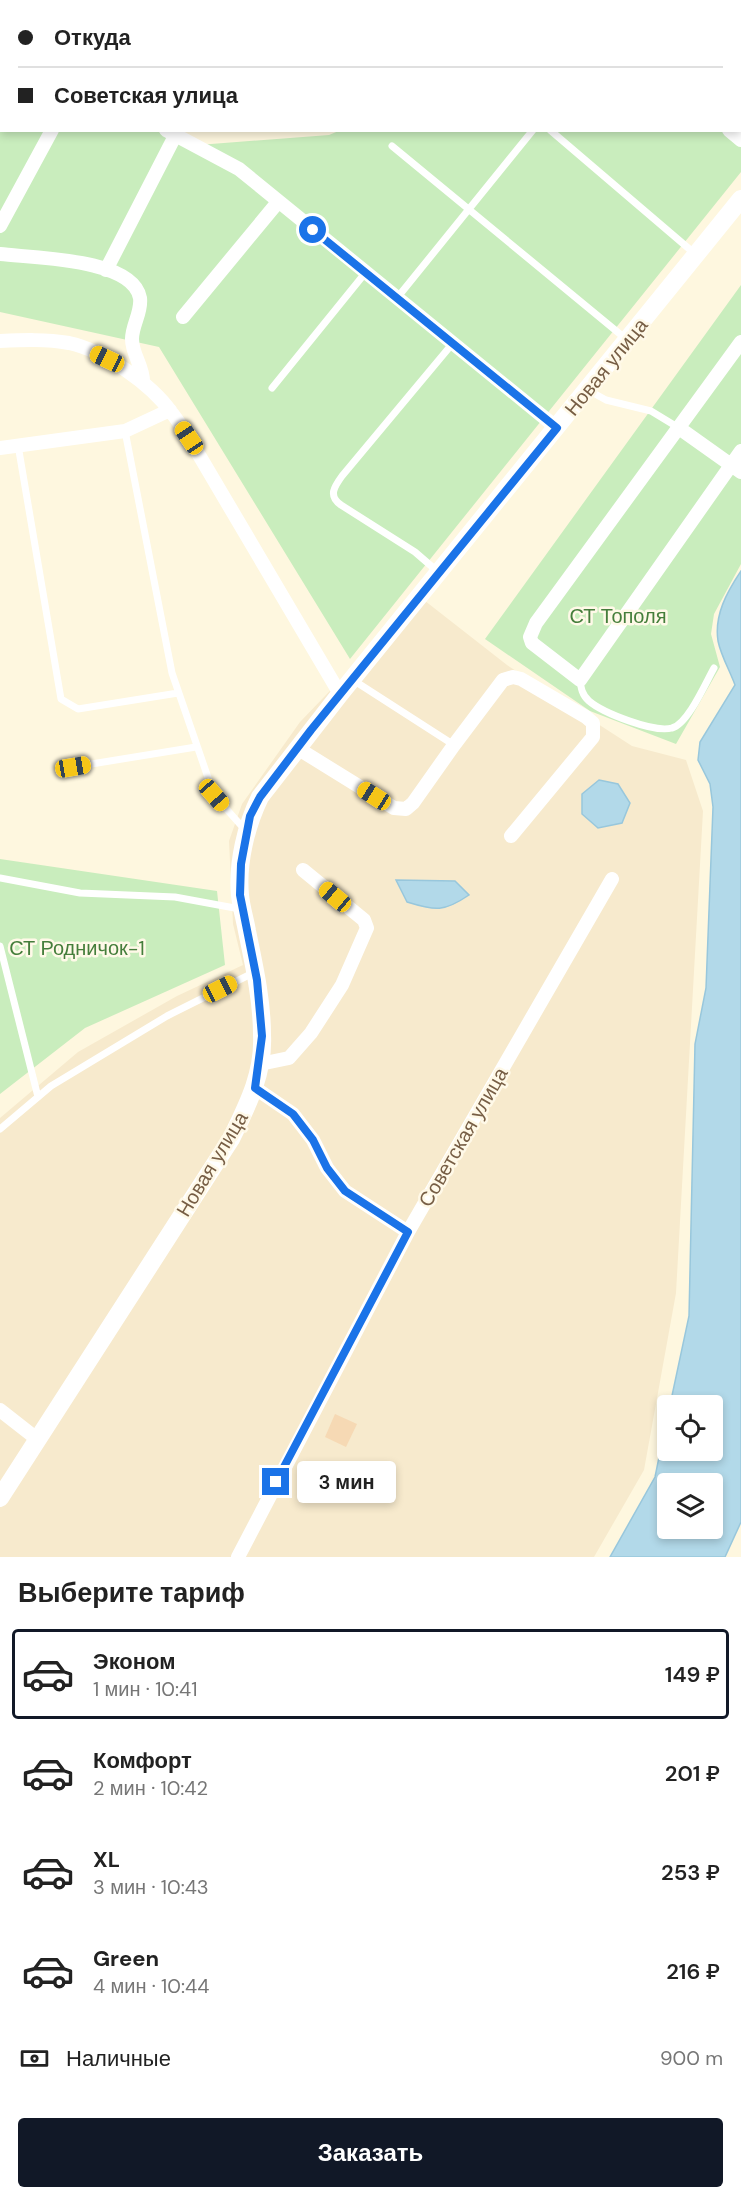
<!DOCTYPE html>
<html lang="ru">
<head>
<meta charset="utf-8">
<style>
	body { margin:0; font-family:"DM Sans",sans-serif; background:#f6f6f6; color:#222; height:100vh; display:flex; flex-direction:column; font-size:22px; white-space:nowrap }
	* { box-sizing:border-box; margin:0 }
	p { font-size:20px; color:#767676 }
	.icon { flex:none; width:33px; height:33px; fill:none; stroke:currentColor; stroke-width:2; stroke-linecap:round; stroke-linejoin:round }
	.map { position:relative; height:1557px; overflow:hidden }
	.sheet { display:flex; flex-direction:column; background:#fff; flex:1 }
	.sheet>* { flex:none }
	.guide { position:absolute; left:0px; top:0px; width:741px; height:132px; box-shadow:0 3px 9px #0003; display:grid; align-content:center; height:132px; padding:0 18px; background:#fff }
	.fabs { position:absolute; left:657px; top:1395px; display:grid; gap:12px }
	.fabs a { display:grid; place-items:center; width:66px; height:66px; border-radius:6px; background:#fff; box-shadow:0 3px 9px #0003; font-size:30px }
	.end { position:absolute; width:27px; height:27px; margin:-14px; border:8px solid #1a73e8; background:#fff; box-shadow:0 0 0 3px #fff }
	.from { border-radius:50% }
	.bubble { position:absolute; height:42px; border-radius:6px; background:#fff; box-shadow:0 3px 9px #0003; font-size:20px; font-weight:600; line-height:42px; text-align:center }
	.car { position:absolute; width:18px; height:36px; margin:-18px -9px; border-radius:8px; box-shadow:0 0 4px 2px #0007; background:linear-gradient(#f5c518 24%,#345 0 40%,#f5c518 0 76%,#345 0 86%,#f5c518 0) }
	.guide b { display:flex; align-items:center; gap:21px; height:57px; font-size:22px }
	.guide b+b { border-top:2px solid #e0e0e0 }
	.guide i { width:15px; height:15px; background:#222 }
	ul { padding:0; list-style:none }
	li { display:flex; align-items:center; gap:18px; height:90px; margin:0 12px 9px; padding:0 6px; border:3px solid transparent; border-radius:6px }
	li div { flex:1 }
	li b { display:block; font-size:22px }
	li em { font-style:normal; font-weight:600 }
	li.on { border-color:#111827 }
	li>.icon { width:54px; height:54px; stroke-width:1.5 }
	h2 { padding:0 18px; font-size:27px; line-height:72px }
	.pay { display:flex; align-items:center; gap:15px; height:66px; padding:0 18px; font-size:22px }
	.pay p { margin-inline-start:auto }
	.cta { display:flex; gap:12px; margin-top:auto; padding:12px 18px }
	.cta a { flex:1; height:69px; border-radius:6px; background:#111827; color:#fff; font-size:24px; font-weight:600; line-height:69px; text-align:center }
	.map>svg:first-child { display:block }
	.residential { fill:#f7eacd }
	.green { fill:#c9edbd }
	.water { fill:#b2d9e9; stroke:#98c7dc; stroke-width:1.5; fill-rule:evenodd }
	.building { fill:#f6d9b4 }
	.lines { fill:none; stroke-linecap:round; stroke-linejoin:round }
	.lane { stroke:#fff; stroke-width:7 }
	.street { stroke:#fff; stroke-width:14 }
	.secondary { stroke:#fff; stroke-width:18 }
	.route { stroke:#1a73e8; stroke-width:8 }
	.labels { text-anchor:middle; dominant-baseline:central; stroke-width:5; stroke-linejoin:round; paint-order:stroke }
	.street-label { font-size:20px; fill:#775e45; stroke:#fff9e8 }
	.park-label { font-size:20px; fill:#457e3b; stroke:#fff9e8 }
</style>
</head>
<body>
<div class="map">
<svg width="741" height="1557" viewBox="0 0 741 1557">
	<rect width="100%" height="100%" fill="#fef7df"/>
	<!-- residential -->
	<path class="residential" d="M420 597 507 665 632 746 686 760 703 811 676 1293 644 1470 594 1557H0V1118L78 1052 177 996 243 965 233 924 229 841 242 804 300 722Z"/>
	<!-- green -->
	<path class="green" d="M0 0H454L2 2 1 6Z
		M474 0H741V172L350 659 159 347 0 312V43L2 130 157 131 185 146 329 135 341 130H740V2L473 1Z
		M741 285V564L714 614 711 634 720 667 676 744 590 711 485 639Z
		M0 859 217 891 225 965 85 1028 0 1094Z"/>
	<!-- water -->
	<path class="water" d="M741 571V1522L725 1557H610L655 1477 667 1418 668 1450H712V1406L670 1405 689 1316 695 1044 706 988 713 807 710 784 698 760 700 742 735 685C730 671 721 656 718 641 714 615 727 592 741 571ZM668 1484H712V1528H668Z
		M599 780 618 784 630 803 622 823 598 828 582 814V794Z
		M396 880 455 881 469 895C444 912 436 911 407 902Z"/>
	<!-- building -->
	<path class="building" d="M335 1414 357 1424 346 1447 325 1437Z"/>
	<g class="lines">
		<!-- lane -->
		<path class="lane" d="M183 2V0
			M279 2 280 0
			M376 2V0
			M640 2 641 0
			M550 130 694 253
			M392 146 626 339
			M397 298 533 130
			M272 388 366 272
			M588 390 606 400 651 411 679 428
			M125 431 172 673 214 795 246 831
			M18 445 61 699 78 709 178 693
			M437 571 415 552 341 505C328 496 334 487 342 476L453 343
			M353 680 454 745
			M580 680C581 688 582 695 589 701 603 713 654 733 672 728 688 724 706 682 714 668
			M73 767 196 747
			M0 878 80 893 175 897 240 909
			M0 946 38 1097
			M0 1129 51 1086 167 1016 255 972"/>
		<!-- street -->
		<path class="street" d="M569 0 571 2
			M0 21 2 22
			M166 130 239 169 557 428
			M729 130 741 140
			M0 226 52 130
			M0 254C31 258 133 258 140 298 142 312 132 325 132 339 132 355 144 367 143 383
			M106 270 175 136
			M183 317 278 202
			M0 341C23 340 46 339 69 343 103 350 151 384 171 412 178 420 183 430 189 438L340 694
			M741 342 536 623 530 637 532 643 580 680 741 451
			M679 428 741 472
			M0 448 125 431 170 410
			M297 748 394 808 406 809 413 803 454 745 503 680 513 677 521 679 586 717 593 723V737L511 836
			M260 1064 289 1058 311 1033 342 985 367 928 364 920 303 870
			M255 1088 293 1114 313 1140 327 1168 345 1191 408 1232
			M0 1410 37 1439
			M238 1557 408 1232 612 879"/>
		<!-- secondary -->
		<path class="secondary" d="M0 1498 231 1139C247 1106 264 1074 262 1035 262 1000 254 965 247 931 245 919 241 907 240 895 237 863 246 826 260 797L340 694 741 199"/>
	</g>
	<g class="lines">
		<!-- route -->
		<path class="route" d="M276 1482 408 1232 345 1191 327 1168 313 1140 293 1114 255 1088 262 1036 257 980 240 895 241 864 250 816 260 797 311 730 557 428 313 230"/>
	</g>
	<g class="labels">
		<!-- street labels -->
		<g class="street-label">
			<text transform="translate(606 367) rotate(-51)">Новая улица</text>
			<text transform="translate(463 1137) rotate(-60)">Советская улица</text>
			<text transform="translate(212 1164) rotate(-59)">Новая улица</text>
		</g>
		<!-- park labels -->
		<g class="park-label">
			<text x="618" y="616">СТ Тополя</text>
			<text x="77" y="948">СТ Родничок-1</text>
		</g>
	</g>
</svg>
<div class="fabs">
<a><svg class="icon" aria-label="locate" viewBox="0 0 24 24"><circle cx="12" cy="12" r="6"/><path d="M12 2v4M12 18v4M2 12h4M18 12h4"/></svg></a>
<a><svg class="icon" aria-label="layers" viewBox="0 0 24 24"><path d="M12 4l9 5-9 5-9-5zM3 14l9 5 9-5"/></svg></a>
</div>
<i class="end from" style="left:313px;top:230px"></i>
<i class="end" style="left:276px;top:1482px"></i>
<div class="bubble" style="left:297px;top:1461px;width:99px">3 мин</div>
<i class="car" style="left:107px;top:359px;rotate:295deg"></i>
<i class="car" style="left:189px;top:438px;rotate:326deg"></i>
<i class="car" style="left:73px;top:767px;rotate:80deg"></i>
<i class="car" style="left:214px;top:795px;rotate:139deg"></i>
<i class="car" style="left:374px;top:796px;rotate:302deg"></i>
<i class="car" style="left:335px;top:897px;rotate:310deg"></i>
<i class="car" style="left:220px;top:989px;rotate:63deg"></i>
<div class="guide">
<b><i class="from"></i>Откуда</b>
<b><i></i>Советская улица</b>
</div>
</div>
<section class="sheet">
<h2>Выберите тариф</h2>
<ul>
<li class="on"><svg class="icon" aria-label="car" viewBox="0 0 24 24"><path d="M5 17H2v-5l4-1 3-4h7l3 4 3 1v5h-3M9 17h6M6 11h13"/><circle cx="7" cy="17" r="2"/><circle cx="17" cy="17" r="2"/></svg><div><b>Эконом</b><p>1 мин · 10:41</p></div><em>149 ₽</em></li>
<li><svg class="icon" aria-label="car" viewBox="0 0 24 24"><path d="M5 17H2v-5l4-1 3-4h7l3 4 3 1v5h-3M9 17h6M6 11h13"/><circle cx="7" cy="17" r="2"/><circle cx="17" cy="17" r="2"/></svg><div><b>Комфорт</b><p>2 мин · 10:42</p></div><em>201 ₽</em></li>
<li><svg class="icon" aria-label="car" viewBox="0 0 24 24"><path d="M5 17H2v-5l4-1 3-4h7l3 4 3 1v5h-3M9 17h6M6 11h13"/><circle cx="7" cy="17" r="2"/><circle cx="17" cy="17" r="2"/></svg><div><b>XL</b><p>3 мин · 10:43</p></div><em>253 ₽</em></li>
<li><svg class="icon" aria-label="car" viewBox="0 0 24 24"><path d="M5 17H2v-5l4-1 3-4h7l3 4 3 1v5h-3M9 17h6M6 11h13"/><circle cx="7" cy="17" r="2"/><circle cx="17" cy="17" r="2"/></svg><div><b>Green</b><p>4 мин · 10:44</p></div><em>216 ₽</em></li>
</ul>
<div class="pay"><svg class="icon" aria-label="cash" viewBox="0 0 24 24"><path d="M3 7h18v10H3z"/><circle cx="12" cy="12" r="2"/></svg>Наличные<p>900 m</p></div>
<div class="cta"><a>Заказать</a></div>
</section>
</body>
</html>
